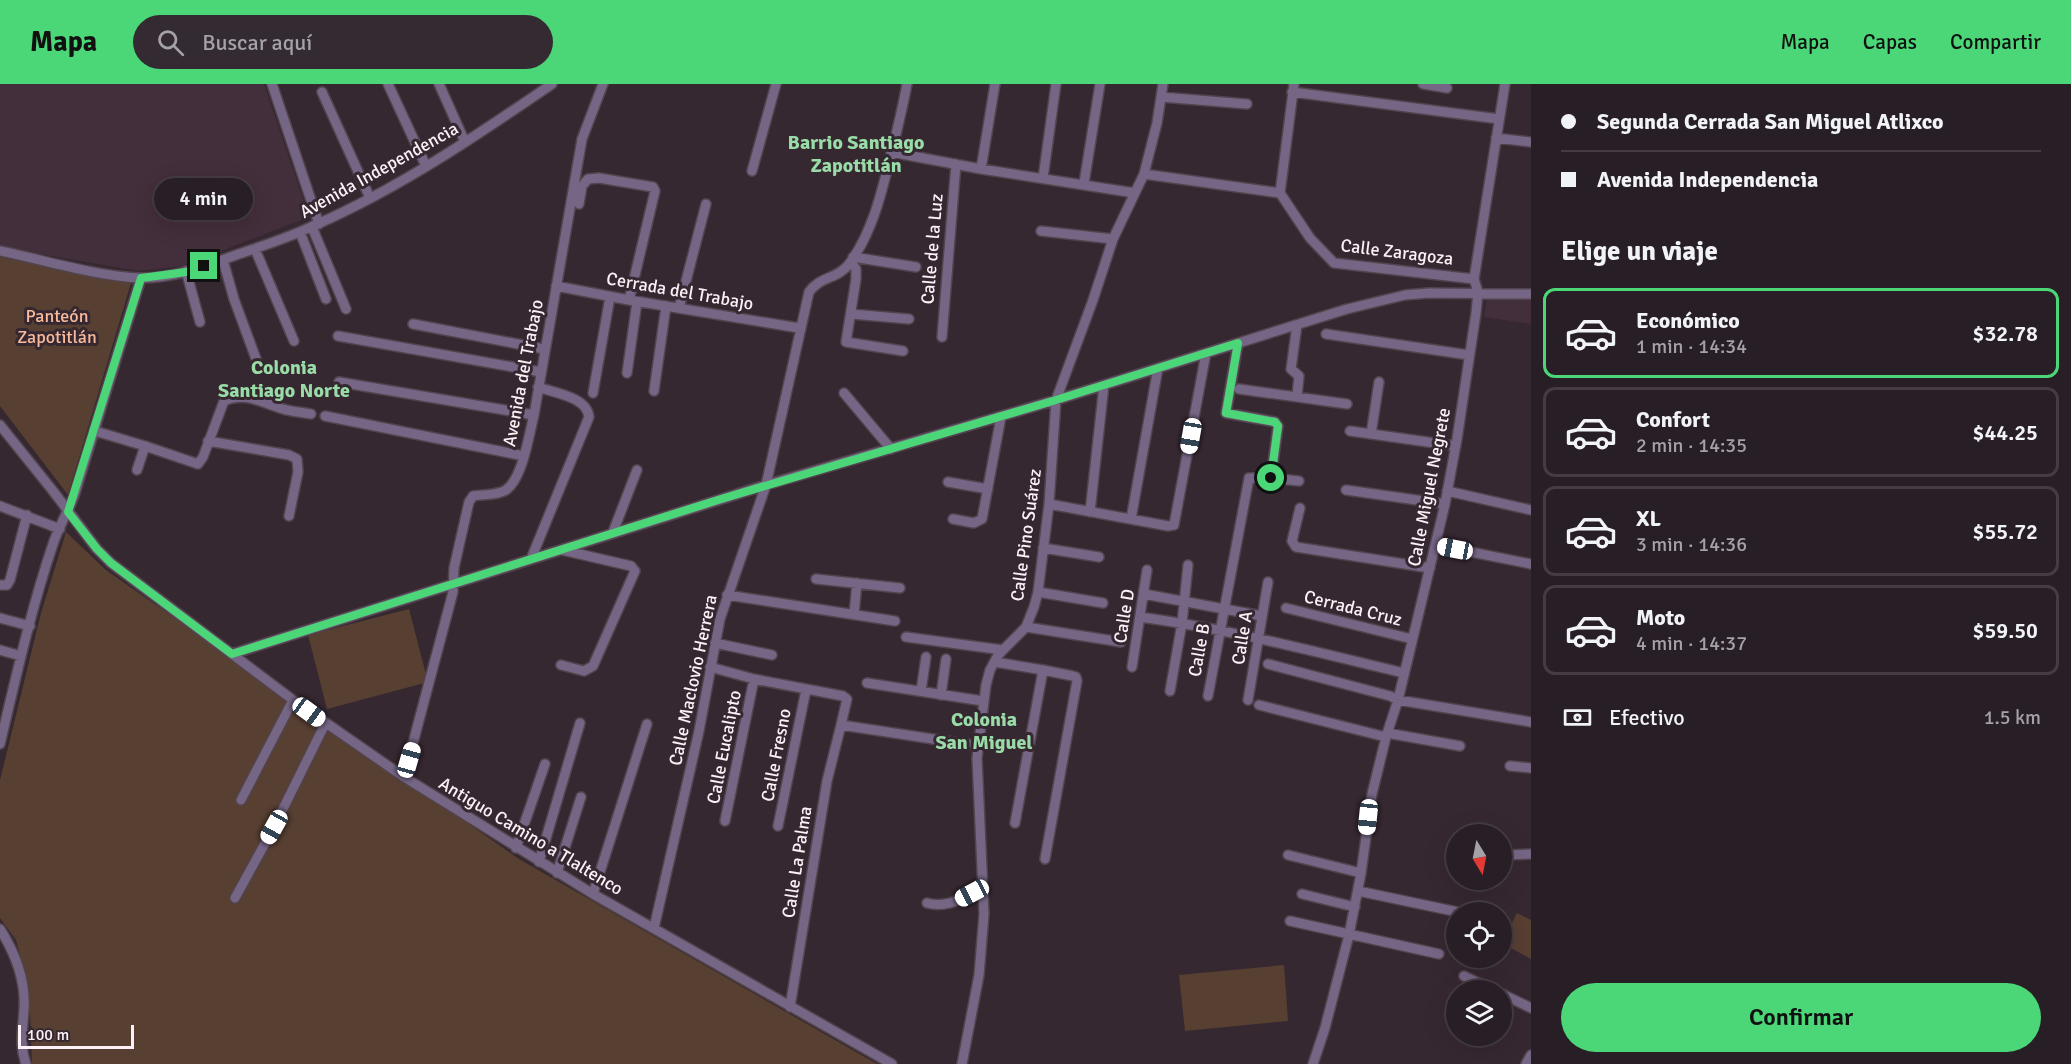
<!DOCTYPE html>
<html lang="es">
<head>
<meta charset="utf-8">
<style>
	body { margin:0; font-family:Signika,sans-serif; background:#342b32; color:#f1f3f6; height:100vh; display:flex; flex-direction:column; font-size:22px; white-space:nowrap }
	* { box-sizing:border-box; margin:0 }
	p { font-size:20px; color:#a5a2a7 }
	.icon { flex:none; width:33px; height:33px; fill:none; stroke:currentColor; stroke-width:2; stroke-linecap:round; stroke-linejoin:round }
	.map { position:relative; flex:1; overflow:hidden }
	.details { display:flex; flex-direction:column; background:#281e25; width:540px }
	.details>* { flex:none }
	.guide { display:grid; align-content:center; height:132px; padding:0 30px; background:#281e25 }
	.needle { width:39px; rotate:170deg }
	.tools { position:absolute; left:1446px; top:740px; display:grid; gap:12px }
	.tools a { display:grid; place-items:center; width:66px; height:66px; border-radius:50%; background:#281e25; box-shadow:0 6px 24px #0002,0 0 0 2px #443c42; font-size:30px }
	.scale { position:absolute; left:18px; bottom:15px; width:116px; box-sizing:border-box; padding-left:6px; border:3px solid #fbf1f7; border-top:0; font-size:16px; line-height:21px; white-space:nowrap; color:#fbf1f7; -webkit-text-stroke:4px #362831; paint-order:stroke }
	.end { position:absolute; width:27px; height:27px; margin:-14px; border:8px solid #4bd677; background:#111; box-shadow:0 0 0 3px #111 }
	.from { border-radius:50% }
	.bubble { position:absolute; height:42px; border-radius:21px; background:#281e25; box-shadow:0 6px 24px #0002,0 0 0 2px #443c42; font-size:20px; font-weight:600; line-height:42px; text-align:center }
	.car { position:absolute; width:18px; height:36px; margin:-18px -9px; border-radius:8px; box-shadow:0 0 4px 2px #0007; background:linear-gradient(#fff 24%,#345 0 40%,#fff 0 76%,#345 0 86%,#fff 0) }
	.guide b { display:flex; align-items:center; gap:21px; height:57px; font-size:22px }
	.guide b+b { border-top:2px solid #443c42 }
	.guide i { width:15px; height:15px; background:#f1f3f6 }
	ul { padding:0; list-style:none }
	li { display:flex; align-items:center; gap:18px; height:90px; margin:0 12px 9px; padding:0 18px; border:3px solid #443c42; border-radius:12px }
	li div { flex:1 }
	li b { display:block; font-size:22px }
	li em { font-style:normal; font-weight:600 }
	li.current { border-color:#4bd677 }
	li>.icon { width:54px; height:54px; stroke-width:1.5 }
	h2 { padding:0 30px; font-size:27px; line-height:72px }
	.pay { display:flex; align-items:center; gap:15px; height:66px; padding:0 30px; font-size:22px }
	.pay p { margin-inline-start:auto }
	.action { display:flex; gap:12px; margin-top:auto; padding:12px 30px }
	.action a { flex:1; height:69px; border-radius:36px; background:#4bd677; color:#111; font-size:24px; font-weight:600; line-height:69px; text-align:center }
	header { display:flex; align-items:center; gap:36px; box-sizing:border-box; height:84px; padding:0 30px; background:#4bd677; color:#111 }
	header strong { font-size:28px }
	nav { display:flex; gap:33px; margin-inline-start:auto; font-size:21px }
	.search { width:420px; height:54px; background:#342b32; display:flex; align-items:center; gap:15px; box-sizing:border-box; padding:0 21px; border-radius:33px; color:#a5a2a7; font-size:22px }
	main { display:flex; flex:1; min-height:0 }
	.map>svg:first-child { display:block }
	.built { fill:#432e3b }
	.green { fill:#573f32 }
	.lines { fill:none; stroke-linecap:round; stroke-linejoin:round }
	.minor-casing { stroke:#52444d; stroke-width:12 }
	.minor { stroke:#766686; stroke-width:9 }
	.route { stroke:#4bd677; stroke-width:8 }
	.labels { text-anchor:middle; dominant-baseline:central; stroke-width:6; stroke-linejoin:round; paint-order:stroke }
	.street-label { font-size:18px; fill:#fbf1f7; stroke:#362831 }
	.park-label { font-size:18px; fill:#f8ba9a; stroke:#362831 }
	.neighbourhood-label { font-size:20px; font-weight:bold; fill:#99dca7; stroke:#362831 }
</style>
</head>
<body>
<header>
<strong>Mapa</strong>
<div class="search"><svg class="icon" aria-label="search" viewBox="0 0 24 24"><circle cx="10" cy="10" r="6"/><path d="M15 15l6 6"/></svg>Buscar aquí</div>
<nav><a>Mapa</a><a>Capas</a><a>Compartir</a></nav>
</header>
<main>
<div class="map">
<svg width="1531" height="980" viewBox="0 0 1531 980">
	<rect width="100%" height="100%" fill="#362831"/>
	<!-- built -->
	<path class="built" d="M0 0H264L309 133 182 182 138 187 0 163Z
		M1487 212 1531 214V240L1484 233Z"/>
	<!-- green -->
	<path class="green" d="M0 173 131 199 68 411 0 322Z
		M66 448 106 486 519 775 877 980H32L29 905 16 856 0 834V696L41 529Z
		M409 525 428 598 327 625 308 551Z
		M1517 829 1531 836V875L1502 859Z
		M1284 881 1288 937 1185 947 1179 891Z"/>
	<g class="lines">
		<defs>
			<path id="minor" d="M272 0 319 140
				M388 0 426 82
				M439 0 465 58
				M1294 0 1280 109 1310 154 1334 179 1474 195
				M1423 0 1447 4
				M322 8 370 114
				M1292 8 1499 35
				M1161 13 1247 20
				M1496 54 1531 58
				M891 68 981 85 1135 109
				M981 85 995 0
				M752 87 776 0
				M1144 90 1280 109
				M1043 94 1056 0
				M1084 99 1100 0
				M579 120 582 102 588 95 599 94 653 103 655 107 629 216
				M312 143 346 225
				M1041 147 1113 155
				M300 148 326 215
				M255 165 294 257
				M0 167C44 176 95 192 139 194 172 195 206 182 236 171 262 162 288 154 313 142 398 105 476 52 552 0
				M853 173 916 183
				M223 176 234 215 259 283
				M851 178 856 185V195L846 258 903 267
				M186 187 200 238
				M556 202 629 216 799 244
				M679 224 706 120
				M851 230 909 235
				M413 240 544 265
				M1326 250 1469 271
				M338 252 541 288
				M942 253 956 80
				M1238 259 1226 329 1275 338 1278 342 1271 394
				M627 289 637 218
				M339 298 534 331
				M1239 305 1347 320
				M654 307 666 222
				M593 309 610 213
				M844 309 891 365
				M1297 312 1299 292 1291 285 1297 241
				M325 332 524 372
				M0 341 53 407 97 465 111 479 293 616 404 693 593 810 892 980
				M95 347 145 362 198 380 203 373 224 317C244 307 263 319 283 325 292 328 302 328 311 330
				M1350 347 1456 362
				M1371 350 1379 298
				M208 357 289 371 297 375 298 388 289 432
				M137 386 145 362
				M948 398 988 405
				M1346 406 1445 420
				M1447 407 1531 426
				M1049 420 1168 442 1174 441 1206 269
				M0 422 60 445
				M1300 424 1292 457 1296 463 1430 484
				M1090 428 1104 301
				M953 435 974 439 982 435 1001 333
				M1131 435 1158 284
				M613 448 637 386
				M1436 461 1531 480
				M1043 464 1099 473
				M531 475 589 333C587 313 555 309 538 303
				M816 495 900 504
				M0 501H7L10 496 27 431
				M1038 508 1103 519
				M1144 510 1262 532
				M727 511 895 537
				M1286 524 1412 555
				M854 530 857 499
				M1140 533C1229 545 1316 568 1404 589
				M0 534 30 542
				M1026 543 1121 558
				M906 553 1003 566
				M715 559 772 571
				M0 566 21 572
				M232 570 766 401 1056 316 1347 225 1405 211 1429 209 1531 210
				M995 578 1043 586 1015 739
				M1268 580 1390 612 1398 616 1531 638
				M561 581 584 587 593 582 635 487 631 482 562 466
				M710 583 754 595 843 612 847 615 841 641 979 662
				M1132 583 1147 486
				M1043 586 1073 592 1076 593 1077 597 1045 775
				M867 599 983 617
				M921 607 926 573
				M1170 607 1182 539 1188 481
				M941 611 946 575
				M1208 612 1249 394H1271L1299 397
				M1248 616 1268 498
				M1259 621 1386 653
				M1387 649 1460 662
				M0 660C16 593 31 525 53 460 59 442 69 426 75 409L141 194
				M1510 682 1531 684
				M404 693 453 508 454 484 469 418 473 412C483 410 496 412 506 406 523 394 529 350 534 331L582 55 603 0
				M241 716 293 616
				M725 737 754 595
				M778 742 806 606
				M516 764 545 680
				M1288 771 1361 789
				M1504 771 1531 770
				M539 778 580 639
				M557 789 581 713
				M1358 807 1458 828
				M593 810 647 640
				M1302 810 1355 823
				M235 814 274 743 325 640
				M927 819C948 825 965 812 984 805
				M1290 837 1439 870
				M654 844 699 647 720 535 766 401 809 208C820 192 838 195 849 180 874 147 883 102 893 63 898 42 903 22 907 0
				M0 845C15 869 26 896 24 925 23 945 19 961 26 980
				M1464 892 1493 906
				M1502 910 1531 924
				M790 923 827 697 841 641
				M962 980 979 891 984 830 977 674 986 601 990 586 998 571 1026 543 1034 523 1038 508 1049 420 1056 316 1093 216 1113 155 1144 90 1157 39 1163 0
				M1313 980 1325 944 1349 851 1361 789 1372 710 1386 653 1398 616 1445 420 1457 355 1476 229 1478 208 1474 195 1505 0
				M1526 980 1531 971"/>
		</defs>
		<!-- minor casing -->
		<use href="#minor" class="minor-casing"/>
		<!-- minor -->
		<use href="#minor" class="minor"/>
	</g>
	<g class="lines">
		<!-- route -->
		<path class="route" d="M204 182 186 188 141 194 68 428 97 465 111 479 232 570 721 415 1056 316 1238 259 1226 329 1275 338 1278 342 1271 394"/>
	</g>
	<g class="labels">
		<!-- street labels -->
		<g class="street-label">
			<text transform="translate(379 86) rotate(-29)">Avenida Independencia</text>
			<text transform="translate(932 165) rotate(-85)">Calle de la Luz</text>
			<text transform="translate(1397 168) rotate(7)">Calle Zaragoza</text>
			<text transform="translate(680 207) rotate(10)">Cerrada del Trabajo</text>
			<text transform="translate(523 289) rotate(-79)">Avenida del Trabajo</text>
			<text transform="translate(1429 403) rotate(-79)">Calle Miguel Negrete</text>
			<text transform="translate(1026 451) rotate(-82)">Calle Pino Suárez</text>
			<text transform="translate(1353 524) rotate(14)">Cerrada Cruz</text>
			<text transform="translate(1124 532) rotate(-81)">Calle D</text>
			<text transform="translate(1242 554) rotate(-81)">Calle A</text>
			<text transform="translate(1199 566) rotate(-80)">Calle B</text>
			<text transform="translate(693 596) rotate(-78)">Calle Maclovio Herrera</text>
			<text transform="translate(724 663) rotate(-79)">Calle Eucalipto</text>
			<text transform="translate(776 671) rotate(-79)">Calle Fresno</text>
			<text transform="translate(531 752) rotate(31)">Antiguo Camino a Tlaltenco</text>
			<text transform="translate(797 778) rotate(-81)">Calle La Palma</text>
		</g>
		<!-- park labels -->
		<g class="park-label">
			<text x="57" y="232">Panteón<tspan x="57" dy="21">Zapotitlán</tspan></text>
		</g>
		<!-- neighbourhood labels -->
		<g class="neighbourhood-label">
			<text x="856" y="58">Barrio Santiago<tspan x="856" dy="23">Zapotitlán</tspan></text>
			<text x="284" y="283">Colonia<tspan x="284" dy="23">Santiago Norte</tspan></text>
			<text x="984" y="635">Colonia<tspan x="984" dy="23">San Miguel</tspan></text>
		</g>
	</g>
</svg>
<div class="tools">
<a><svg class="needle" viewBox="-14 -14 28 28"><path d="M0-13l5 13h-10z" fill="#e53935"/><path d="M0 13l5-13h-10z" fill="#a5a2a7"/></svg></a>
<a><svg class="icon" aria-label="locate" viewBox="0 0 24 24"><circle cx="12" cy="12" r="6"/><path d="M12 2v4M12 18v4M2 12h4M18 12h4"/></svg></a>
<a><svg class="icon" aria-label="layers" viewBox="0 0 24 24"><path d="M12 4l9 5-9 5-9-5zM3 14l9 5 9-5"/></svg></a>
</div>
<div class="scale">100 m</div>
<i class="end from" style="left:1271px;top:394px"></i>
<i class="end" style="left:204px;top:182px"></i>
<div class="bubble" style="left:154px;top:94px;width:99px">4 min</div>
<i class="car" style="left:1191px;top:352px;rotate:190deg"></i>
<i class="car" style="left:1455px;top:465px;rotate:281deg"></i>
<i class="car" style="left:309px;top:628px;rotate:126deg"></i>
<i class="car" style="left:409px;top:676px;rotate:16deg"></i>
<i class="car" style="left:1368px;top:733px;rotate:186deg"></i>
<i class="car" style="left:274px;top:743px;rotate:209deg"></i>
<i class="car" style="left:972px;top:809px;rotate:242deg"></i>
</div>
<section class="details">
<div class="guide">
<b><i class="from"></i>Segunda Cerrada San Miguel Atlixco</b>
<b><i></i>Avenida Independencia</b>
</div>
<h2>Elige un viaje</h2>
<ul>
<li class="current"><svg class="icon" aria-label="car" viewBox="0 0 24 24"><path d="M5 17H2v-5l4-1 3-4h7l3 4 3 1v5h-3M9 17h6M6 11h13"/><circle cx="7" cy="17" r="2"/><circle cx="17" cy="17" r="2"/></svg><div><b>Económico</b><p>1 min · 14:34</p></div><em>$32.78</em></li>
<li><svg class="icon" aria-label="car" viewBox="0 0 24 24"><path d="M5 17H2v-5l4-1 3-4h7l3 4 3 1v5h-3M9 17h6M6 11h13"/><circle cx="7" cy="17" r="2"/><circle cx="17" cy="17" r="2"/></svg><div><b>Confort</b><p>2 min · 14:35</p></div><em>$44.25</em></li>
<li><svg class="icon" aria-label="car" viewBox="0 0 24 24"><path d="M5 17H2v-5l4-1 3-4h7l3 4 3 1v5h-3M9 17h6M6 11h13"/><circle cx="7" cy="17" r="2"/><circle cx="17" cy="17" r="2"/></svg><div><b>XL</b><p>3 min · 14:36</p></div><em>$55.72</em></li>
<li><svg class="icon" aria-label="car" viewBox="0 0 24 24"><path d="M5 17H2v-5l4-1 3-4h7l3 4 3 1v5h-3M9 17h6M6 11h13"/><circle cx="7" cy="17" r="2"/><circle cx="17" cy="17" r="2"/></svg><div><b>Moto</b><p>4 min · 14:37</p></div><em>$59.50</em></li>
</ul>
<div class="pay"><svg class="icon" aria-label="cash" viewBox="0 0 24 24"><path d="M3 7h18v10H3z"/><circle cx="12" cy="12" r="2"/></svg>Efectivo<p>1.5 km</p></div>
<div class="action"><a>Confirmar</a></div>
</section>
</main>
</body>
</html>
